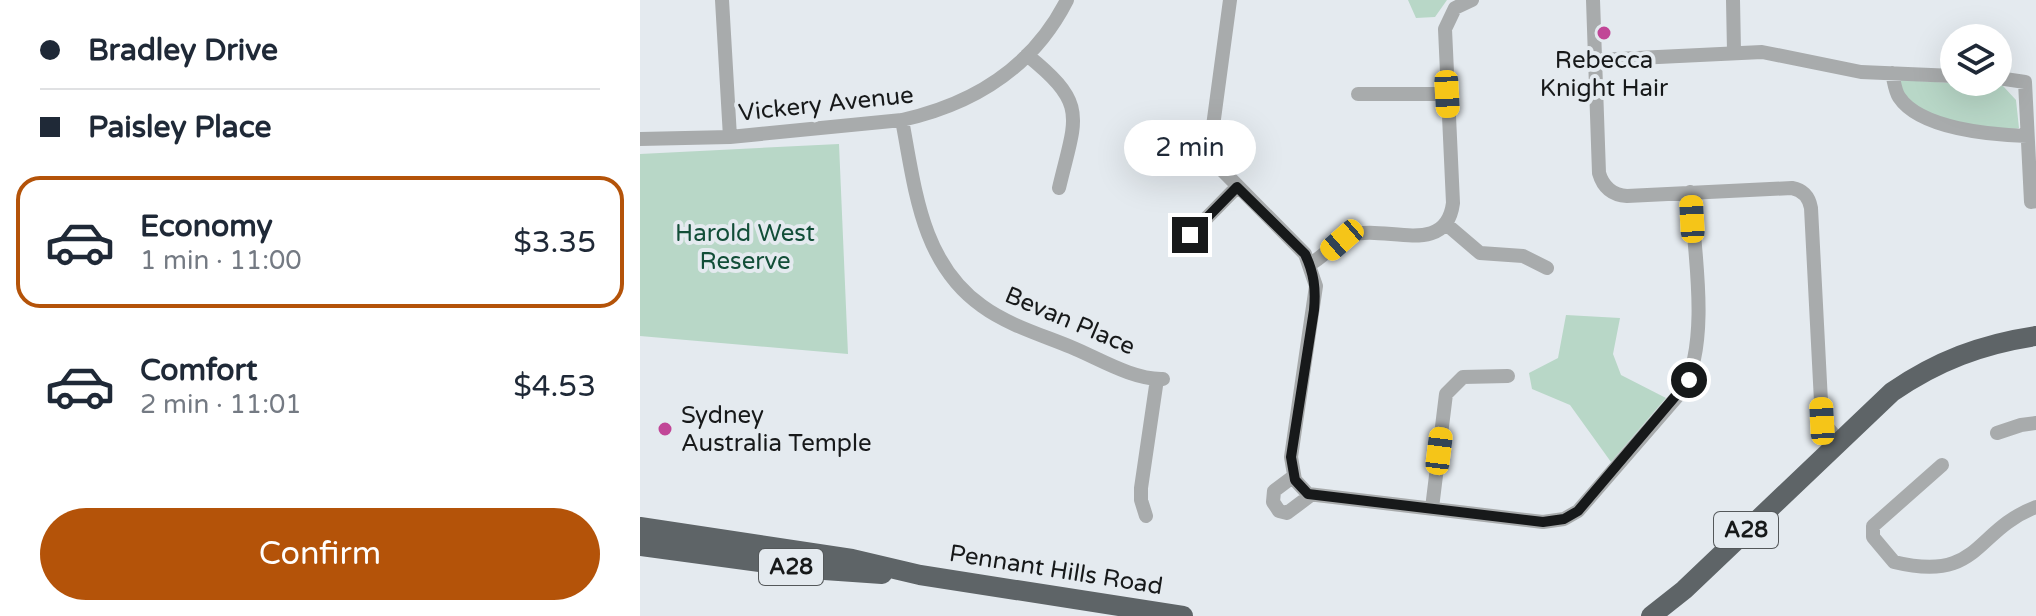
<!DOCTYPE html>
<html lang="en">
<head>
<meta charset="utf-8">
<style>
	body { margin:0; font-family:"Varela Round",sans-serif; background:#f2f2f3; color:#1f2937; height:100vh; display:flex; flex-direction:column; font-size:30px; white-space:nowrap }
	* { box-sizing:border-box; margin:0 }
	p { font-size:26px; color:#747a83 }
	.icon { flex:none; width:44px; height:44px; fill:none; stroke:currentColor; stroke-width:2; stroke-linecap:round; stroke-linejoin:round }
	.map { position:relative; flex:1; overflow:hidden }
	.side { display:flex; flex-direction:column; background:#fff; width:640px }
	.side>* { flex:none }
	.banner { display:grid; align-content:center; height:176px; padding:0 40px; background:#fff }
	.buttons { position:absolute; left:1300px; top:24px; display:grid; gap:16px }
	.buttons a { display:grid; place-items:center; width:72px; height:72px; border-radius:50%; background:#fff; box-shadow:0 8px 32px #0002; font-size:40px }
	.end { position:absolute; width:36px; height:36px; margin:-18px; border:10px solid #17191a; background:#fff; box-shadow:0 0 0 4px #fff }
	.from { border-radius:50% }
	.bubble { position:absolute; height:56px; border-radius:28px; background:#fff; box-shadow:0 8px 32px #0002; font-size:26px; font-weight:600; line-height:56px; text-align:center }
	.car { position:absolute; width:24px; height:48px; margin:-24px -12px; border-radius:10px; box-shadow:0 0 6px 2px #0007; background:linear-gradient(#f5c518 24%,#345 0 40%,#f5c518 0 76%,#345 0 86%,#f5c518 0) }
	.banner b { display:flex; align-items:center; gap:28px; height:76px; font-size:30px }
	.banner b+b { border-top:2px solid #e0e1e3 }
	.banner i { width:20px; height:20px; background:#1f2937 }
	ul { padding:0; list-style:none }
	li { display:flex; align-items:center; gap:24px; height:132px; margin:0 16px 12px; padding:0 24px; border:4px solid transparent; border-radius:24px }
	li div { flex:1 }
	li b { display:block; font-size:30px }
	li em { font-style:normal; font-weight:600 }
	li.active { border-color:#b45309 }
	li>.icon { width:72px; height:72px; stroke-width:1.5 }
	.primary-button { display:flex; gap:16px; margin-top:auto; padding:16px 40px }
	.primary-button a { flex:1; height:92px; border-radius:48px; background:#b45309; color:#fff; font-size:32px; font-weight:600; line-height:92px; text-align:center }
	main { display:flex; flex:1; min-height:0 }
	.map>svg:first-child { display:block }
	.green { fill:#b8d7c7 }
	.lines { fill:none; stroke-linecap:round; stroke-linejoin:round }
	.minor { stroke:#a8abac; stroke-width:14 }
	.highway { stroke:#5e6467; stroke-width:20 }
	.route { stroke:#17191a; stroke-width:10 }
	.poi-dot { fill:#c14697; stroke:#e4eaef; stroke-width:3 }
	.labels { text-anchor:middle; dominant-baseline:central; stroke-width:8; stroke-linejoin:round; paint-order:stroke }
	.shield { fill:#e4eaef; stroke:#54585a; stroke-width:2 }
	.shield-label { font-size:22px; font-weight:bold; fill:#17191a }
	.poi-label { font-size:24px; fill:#17191a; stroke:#e4eaef }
	.street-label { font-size:24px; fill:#17191a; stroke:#e4eaef }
	.park-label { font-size:24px; fill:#124e38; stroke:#e4eaef }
</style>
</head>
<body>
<main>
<section class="side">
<div class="banner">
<b><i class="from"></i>Bradley Drive</b>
<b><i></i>Paisley Place</b>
</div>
<ul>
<li class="active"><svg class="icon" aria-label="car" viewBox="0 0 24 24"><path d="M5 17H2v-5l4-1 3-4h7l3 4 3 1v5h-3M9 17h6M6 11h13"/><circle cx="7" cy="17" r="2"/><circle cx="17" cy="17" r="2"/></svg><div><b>Economy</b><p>1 min · 11:00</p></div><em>$3.35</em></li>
<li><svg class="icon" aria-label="car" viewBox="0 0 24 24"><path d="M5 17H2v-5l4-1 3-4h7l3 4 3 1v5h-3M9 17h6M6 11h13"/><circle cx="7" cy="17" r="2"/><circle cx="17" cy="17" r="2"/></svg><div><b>Comfort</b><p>2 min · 11:01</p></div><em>$4.53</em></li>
</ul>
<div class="primary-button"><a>Confirm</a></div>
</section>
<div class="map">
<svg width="1396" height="616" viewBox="0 0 1396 616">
	<rect width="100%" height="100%" fill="#e4eaef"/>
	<!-- green -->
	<path class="green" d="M768 0H807L795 17 776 18Z
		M1261 80 1363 86 1376 100 1379 128C1358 133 1282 117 1267 101 1263 97 1261 88 1259 83Z
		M199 144 208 354 0 336V154Z
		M926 315 980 318 973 354 981 375 1026 398 971 462 930 405 892 389 889 373 918 358Z"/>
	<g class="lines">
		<!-- minor -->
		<path class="minor" d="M82 0 90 137
			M590 0 571 141 576 161 581 169 665 254 676 286 651 457 655 480 668 494 903 522 924 519 938 511 1042 391C1071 344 1054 248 1050 192
			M953 0 959 173C963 187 972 195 987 196L1152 188C1163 190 1169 197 1171 208L1182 421 1199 441
			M1093 0 1094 51
			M387 55C449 105 436 116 419 188
			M956 60 1122 52 1221 72 1314 76
			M1252 73C1254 81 1255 91 1259 97 1280 129 1352 135 1387 136
			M1358 78 1385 82 1391 202 1396 201
			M718 94H807
			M262 120C275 188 281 263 342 306 368 325 402 335 431 347 458 358 493 380 523 379
			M0 139 90 137 262 120C334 104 393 67 427 0
			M806 224 840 253 883 256 907 268
			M550 235 597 187
			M670 264C684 257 696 240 711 235 745 224 806 258 813 203L805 29 815 8 832 0
			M1357 433 1381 425 1396 423
			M1302 465 1233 526V537L1254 562C1341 583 1333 531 1396 507
			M654 476 634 491 633 502 639 511 647 513 671 495
			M792 508 806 394 823 377 868 376
			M506 516 501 500V488L517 379"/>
		<!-- highway -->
		<path class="highway" d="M0 527 212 559 280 575 543 616
			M0 546 170 569 242 574
			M1011 616 1044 590 1252 392C1297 361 1342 344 1396 336"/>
	</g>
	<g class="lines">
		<!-- route -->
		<path class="route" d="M550 235 597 187 665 254C674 273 676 289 674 310L651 457 655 480 668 494 903 522 924 519 938 511 1049 380"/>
	</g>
	<!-- markers -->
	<g class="poi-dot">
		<circle cx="964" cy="33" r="8"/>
		<circle cx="25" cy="429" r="8"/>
	</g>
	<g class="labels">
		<!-- shield labels -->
		<g class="shield">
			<rect x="1074" y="512" width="64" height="36" rx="6"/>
			<rect x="119" y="549" width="64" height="36" rx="6"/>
		</g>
		<g class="shield-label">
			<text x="1106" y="530">A28</text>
			<text x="151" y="567">A28</text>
		</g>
		<!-- poi labels -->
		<g class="poi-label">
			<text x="964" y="60">Rebecca<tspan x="964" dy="28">Knight Hair</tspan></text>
			<text x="41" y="415" text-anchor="start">Sydney<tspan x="41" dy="28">Australia Temple</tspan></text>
		</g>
		<!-- street labels -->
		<g class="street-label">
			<text transform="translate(186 104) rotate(-6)">Vickery Avenue</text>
			<text transform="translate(430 321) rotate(23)">Bevan Place</text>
			<text transform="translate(416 570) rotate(9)">Pennant Hills Road</text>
		</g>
		<!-- park labels -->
		<g class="park-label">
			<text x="105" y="233">Harold West<tspan x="105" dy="28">Reserve</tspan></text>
		</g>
	</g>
</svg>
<div class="buttons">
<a><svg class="icon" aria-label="layers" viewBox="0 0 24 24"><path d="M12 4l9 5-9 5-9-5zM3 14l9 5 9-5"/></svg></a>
</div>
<i class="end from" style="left:1049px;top:380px"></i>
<i class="end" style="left:550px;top:235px"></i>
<div class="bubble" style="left:484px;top:120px;width:132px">2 min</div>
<i class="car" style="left:807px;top:94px;rotate:177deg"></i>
<i class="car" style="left:1052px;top:219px;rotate:357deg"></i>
<i class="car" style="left:702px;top:240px;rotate:229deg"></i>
<i class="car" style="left:1182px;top:421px;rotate:357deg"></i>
<i class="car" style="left:799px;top:451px;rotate:7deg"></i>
</div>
</main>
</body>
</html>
